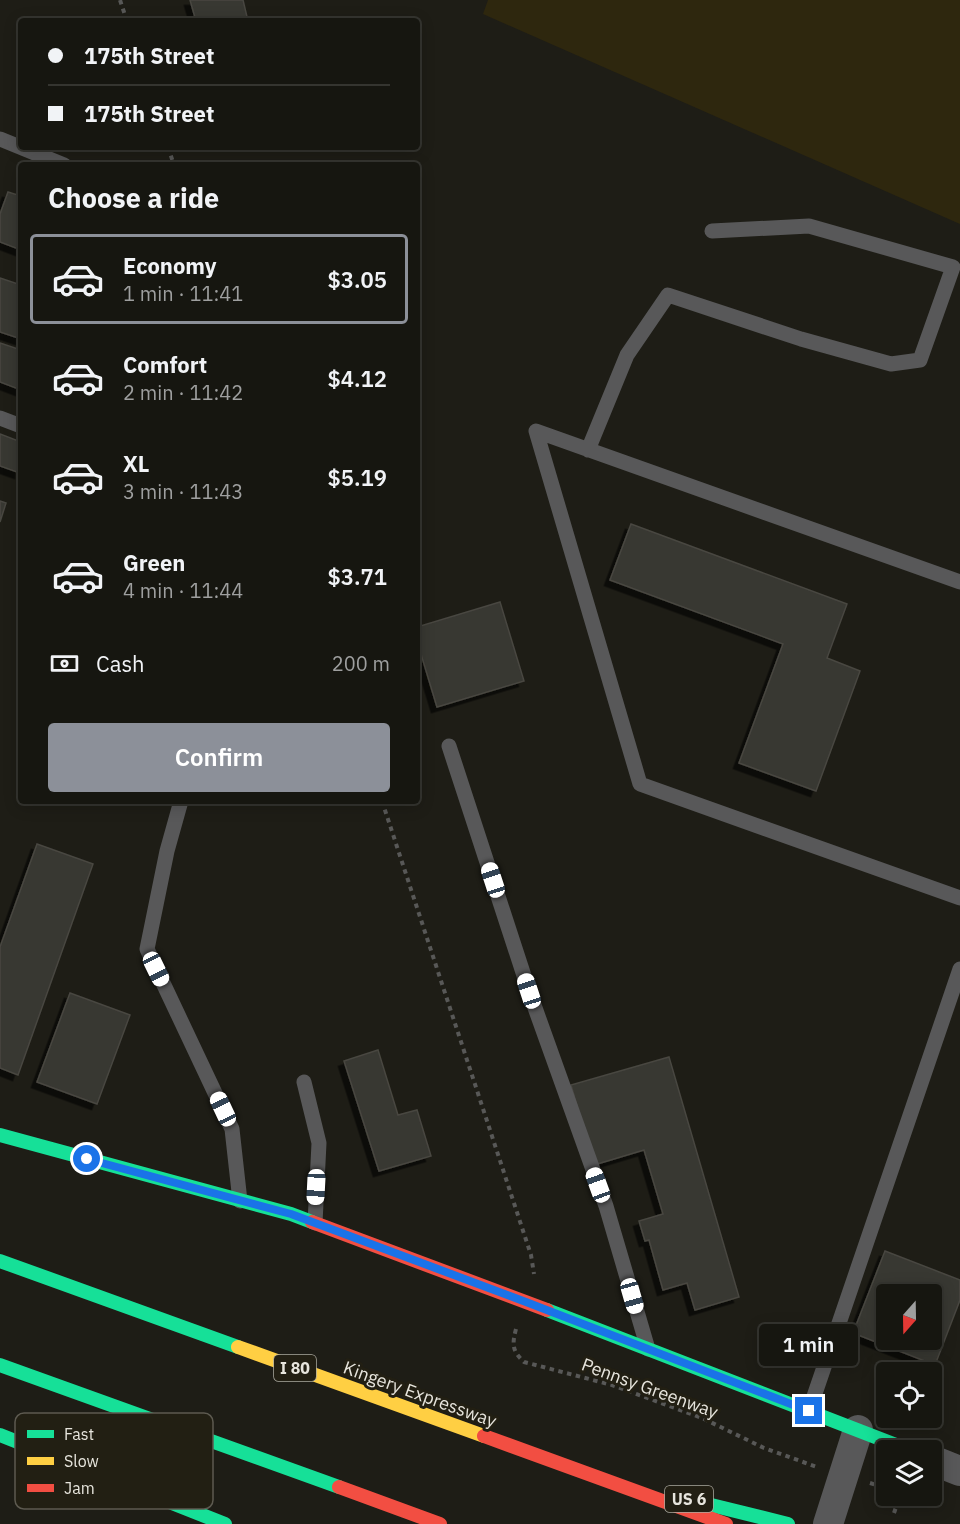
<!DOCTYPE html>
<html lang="en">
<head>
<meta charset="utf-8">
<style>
	body { margin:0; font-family:"IBM Plex Sans",sans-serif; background:#1f1f19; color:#f1f3f6; height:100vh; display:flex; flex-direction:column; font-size:22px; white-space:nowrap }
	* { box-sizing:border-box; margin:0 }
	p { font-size:20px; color:#9e9f9f }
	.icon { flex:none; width:33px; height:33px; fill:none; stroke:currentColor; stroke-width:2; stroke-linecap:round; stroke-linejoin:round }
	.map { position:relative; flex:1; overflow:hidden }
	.details { position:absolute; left:18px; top:162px; width:402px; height:642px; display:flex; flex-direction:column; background:#161610; border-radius:6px; box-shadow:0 3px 15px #0003,0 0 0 2px #353530 }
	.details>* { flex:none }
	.top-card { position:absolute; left:18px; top:18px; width:402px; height:132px; border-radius:6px; box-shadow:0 3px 15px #0003,0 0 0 2px #353530; display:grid; align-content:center; height:132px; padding:0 30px; background:#161610 }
	.needle { width:39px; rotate:200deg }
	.controls { position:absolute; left:876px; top:1284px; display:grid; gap:12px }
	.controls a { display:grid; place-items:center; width:66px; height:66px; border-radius:6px; background:#161610; box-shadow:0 3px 15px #0003,0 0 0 2px #353530; font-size:30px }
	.end { position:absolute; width:27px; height:27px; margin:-14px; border:8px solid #1a73e8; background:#fff; box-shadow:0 0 0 3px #fff }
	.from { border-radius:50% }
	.bubble { position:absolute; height:42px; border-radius:6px; background:#161610; box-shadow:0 3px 15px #0003,0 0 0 2px #353530; font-size:20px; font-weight:600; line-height:42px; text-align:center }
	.car { position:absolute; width:18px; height:36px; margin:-18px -9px; border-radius:8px; box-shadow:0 0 4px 2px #0007; background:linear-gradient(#fff 24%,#345 0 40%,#fff 0 76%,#345 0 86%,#fff 0) }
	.top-card b { display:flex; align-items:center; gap:21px; height:57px; font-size:22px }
	.top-card b+b { border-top:2px solid #353530 }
	.top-card i { width:15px; height:15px; background:#f1f3f6 }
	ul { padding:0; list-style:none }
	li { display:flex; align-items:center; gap:18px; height:90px; margin:0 12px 9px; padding:0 18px; border:3px solid transparent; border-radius:6px }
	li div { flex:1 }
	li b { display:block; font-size:22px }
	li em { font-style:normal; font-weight:600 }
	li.current { border-color:#8c9099 }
	li>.icon { width:54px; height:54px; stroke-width:1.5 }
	h2 { padding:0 30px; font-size:27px; line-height:72px }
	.pay { display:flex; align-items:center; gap:15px; height:66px; padding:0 30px; font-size:22px }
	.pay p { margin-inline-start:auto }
	.cta { display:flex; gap:12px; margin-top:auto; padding:12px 30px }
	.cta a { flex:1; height:69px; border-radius:6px; background:#8c9099; color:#fff; font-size:24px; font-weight:600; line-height:69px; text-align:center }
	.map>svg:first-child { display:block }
	.green { fill:#2e270e }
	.building { fill:#383732; stroke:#484741; stroke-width:1.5; fill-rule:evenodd; filter:url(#shadow) }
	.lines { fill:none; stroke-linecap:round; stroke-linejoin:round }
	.path { stroke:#585857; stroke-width:4; stroke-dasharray:4.5 4.5; stroke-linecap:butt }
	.lane { stroke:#585859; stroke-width:15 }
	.street { stroke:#585859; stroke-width:30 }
	.fast { stroke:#16e098; stroke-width:14 }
	.slow { stroke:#ffcf43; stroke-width:14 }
	.jam { stroke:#f24e42; stroke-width:14 }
	.route { stroke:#1a73e8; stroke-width:8 }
	.labels { text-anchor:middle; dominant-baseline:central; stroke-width:6; stroke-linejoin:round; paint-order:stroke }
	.shield { fill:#221f13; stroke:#acaaa0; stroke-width:1.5 }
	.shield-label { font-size:16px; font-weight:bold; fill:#e7e5dd }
	.street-label { font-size:18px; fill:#e7e5dd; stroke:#221f13 }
	.key { fill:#221f13; stroke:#5d5a50; stroke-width:1.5 }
	.key-label { font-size:16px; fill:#e7e5dd }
</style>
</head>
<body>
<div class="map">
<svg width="960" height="1524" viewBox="0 0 960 1524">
	<defs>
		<filter id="shadow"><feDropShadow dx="-5.5" dy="5.5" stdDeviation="0" flood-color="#0009"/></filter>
	</defs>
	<rect width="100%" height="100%" fill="#1e1d16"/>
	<!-- green -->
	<path class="green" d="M488 0H960V224L483 14Z"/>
	<!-- building -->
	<path class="building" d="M190 0H243L248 21H196Z
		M8 192 21 196V250L0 242V214Z
		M0 278 21 285V339L0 332Z
		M0 343 21 350V390L0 382Z
		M0 434 21 442 20 473 0 466Z
		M0 501 6 503 0 522Z
		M631 524 847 604 827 658 860 671 816 791 739 763 783 644 610 580Z
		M500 602 524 681 437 707 417 641V627Z
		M37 844 93 864 18 1075 0 1068V947Z
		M70 993 130 1015 97 1104 37 1082Z
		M378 1050 398 1115 417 1110 431 1156 379 1171 344 1061Z
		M669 1057 739 1297 695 1310 687 1283 663 1290 649 1240 645 1241 639 1221 663 1214 644 1150 594 1165 571 1085Z
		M885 1251 960 1280V1300L935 1365 853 1333ZM886 1294H932V1340H886Z"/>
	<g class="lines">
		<!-- path -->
		<path class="path" d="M120 0 127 21
			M168 147 174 165
			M382 801 531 1255 534 1274
			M516 1329C512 1344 512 1351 524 1362L612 1385 702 1418 764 1448 817 1467
			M870 1483 886 1488
			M894 1513 900 1496"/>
		<!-- lane -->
		<path class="lane" d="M0 139 64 165
			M0 418 21 426
			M588 450 627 355 668 295 801 339 891 364 920 360 953 267 809 226 712 231
			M960 582 536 431 640 784 960 898
			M449 746 529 991 606 1206 648 1349
			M181 801 167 851 147 949 232 1129 240 1201
			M304 1082 319 1143 315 1223
			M809 1411 960 969"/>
		<!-- street -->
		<path class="street" d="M932 1460 960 1471
			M828 1524 858 1430"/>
		<!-- fast -->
		<path class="fast" d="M0 1135 291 1214 312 1222
			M0 1261 238 1347
			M547 1310 909 1450
			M0 1365 339 1487
			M0 1435 225 1524
			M703 1503 788 1524"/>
		<!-- slow -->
		<path class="slow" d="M238 1347 484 1436"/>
		<!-- jam -->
		<path class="jam" d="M312 1222 547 1310
			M484 1436 726 1524
			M339 1487 440 1524"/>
	</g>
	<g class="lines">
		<!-- route -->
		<path class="route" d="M87 1159 291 1214 526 1302 809 1411"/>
	</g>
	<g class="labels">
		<!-- shield labels -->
		<g class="shield">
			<rect x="274" y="1355" width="42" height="26" rx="4.5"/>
			<rect x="665" y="1486" width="48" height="26" rx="4.5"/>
		</g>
		<g class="shield-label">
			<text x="295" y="1368">I 80</text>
			<text x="689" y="1499">US 6</text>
		</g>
		<!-- street labels -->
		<g class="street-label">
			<text transform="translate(650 1388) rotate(20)">Pennsy Greenway</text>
			<text transform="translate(420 1394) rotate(20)">Kingery Expressway</text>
		</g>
	</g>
	<!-- legend -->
	<rect x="15" y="1413" width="198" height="96" rx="9" class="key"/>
	<rect x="27" y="1430" width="27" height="8" fill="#16e098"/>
	<rect x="27" y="1457" width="27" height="8" fill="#ffcf43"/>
	<rect x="27" y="1484" width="27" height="8" fill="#f24e42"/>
	<g class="key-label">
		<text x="64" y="1440">Fast</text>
		<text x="64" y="1467">Slow</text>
		<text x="64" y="1494">Jam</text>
	</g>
</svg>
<div class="controls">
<a><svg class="needle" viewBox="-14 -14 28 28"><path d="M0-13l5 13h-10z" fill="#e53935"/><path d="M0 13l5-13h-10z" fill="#9e9f9f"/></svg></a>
<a><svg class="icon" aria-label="locate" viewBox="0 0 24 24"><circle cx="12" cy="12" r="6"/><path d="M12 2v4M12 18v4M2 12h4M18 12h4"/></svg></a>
<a><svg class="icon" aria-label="layers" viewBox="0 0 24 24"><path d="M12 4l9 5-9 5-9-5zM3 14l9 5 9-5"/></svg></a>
</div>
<i class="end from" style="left:87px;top:1159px"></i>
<i class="end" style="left:809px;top:1411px"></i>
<div class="bubble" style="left:759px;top:1324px;width:99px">1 min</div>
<i class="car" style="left:493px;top:880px;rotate:342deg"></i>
<i class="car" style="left:156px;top:969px;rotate:154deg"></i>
<i class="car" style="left:529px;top:991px;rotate:342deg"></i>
<i class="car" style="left:223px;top:1109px;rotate:335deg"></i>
<i class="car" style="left:598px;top:1185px;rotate:340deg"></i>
<i class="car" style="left:316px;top:1187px;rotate:183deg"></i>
<i class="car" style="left:632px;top:1296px;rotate:164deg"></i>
<div class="top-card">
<b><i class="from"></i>175th Street</b>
<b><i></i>175th Street</b>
</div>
<section class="details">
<h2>Choose a ride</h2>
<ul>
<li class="current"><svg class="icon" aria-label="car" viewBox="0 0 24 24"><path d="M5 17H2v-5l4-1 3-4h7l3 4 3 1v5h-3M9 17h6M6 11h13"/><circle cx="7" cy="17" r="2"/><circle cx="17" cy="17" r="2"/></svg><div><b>Economy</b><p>1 min · 11:41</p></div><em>$3.05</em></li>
<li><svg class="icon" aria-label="car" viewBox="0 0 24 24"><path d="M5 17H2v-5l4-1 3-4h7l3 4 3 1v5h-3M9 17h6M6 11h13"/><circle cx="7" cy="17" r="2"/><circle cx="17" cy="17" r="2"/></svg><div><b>Comfort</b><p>2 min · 11:42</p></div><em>$4.12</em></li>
<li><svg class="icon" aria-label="car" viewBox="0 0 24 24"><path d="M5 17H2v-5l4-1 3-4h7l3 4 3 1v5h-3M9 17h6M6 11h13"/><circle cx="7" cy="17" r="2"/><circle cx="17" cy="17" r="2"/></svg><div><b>XL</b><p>3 min · 11:43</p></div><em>$5.19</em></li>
<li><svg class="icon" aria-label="car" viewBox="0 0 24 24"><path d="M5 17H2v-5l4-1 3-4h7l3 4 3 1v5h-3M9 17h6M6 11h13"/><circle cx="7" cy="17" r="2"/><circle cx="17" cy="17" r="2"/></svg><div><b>Green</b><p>4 min · 11:44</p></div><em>$3.71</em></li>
</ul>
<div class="pay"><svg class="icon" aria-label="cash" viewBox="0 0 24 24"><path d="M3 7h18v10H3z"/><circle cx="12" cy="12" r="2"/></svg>Cash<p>200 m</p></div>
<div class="cta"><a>Confirm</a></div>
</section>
</div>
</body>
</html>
